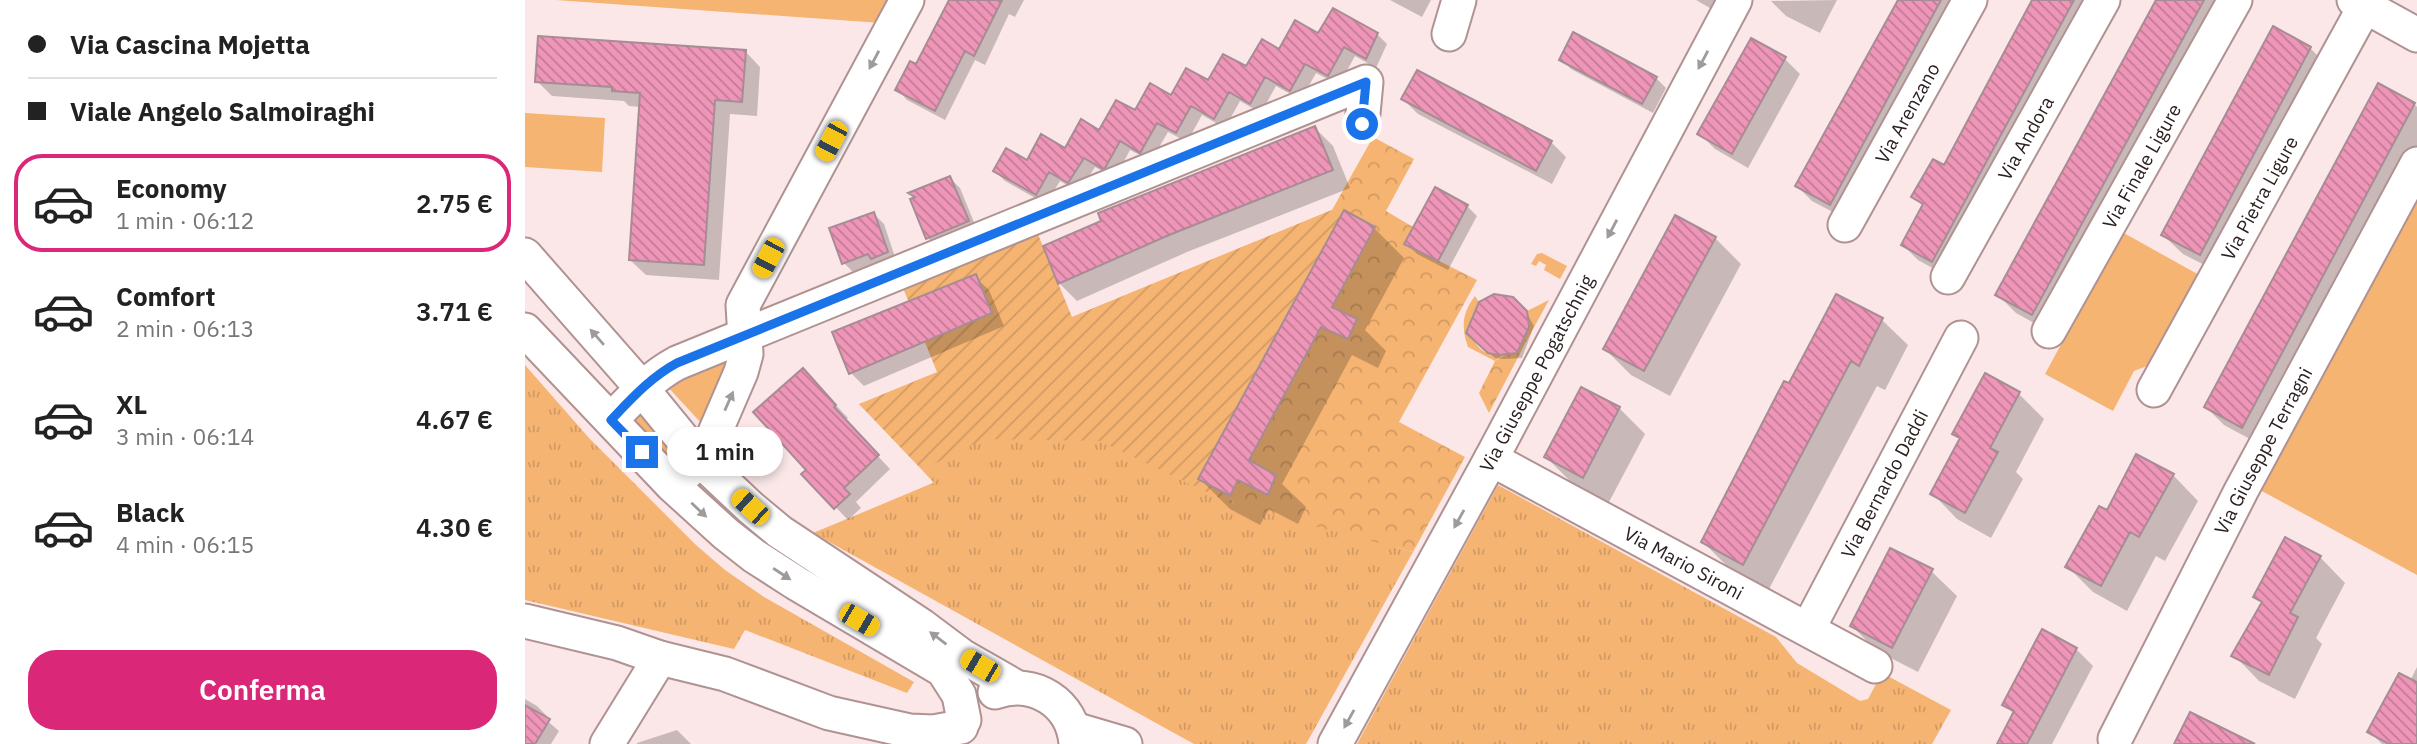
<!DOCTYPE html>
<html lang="it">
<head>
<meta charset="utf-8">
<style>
	body { margin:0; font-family:"IBM Plex Sans",sans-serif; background:#f6f6f6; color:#222; height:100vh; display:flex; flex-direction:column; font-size:26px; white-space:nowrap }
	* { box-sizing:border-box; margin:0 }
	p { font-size:23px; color:#767676 }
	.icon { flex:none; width:38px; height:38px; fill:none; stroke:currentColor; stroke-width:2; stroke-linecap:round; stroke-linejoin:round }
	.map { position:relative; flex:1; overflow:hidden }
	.sheet { display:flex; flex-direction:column; background:#fff; width:525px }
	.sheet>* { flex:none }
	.top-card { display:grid; align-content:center; height:154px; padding:0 28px; background:#fff }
	.end { position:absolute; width:32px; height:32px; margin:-16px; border:9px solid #1a73e8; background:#fff; box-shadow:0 0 0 4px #fff }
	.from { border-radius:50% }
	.bubble { position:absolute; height:49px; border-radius:24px; background:#fff; box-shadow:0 4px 10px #0003; font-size:23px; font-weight:600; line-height:49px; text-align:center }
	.car { position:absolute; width:21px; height:42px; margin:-21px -10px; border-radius:9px; box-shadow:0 0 5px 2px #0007; background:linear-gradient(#f5c518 24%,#345 0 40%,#f5c518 0 76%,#345 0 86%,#f5c518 0) }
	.top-card b { display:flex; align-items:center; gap:24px; height:66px; font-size:26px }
	.top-card b+b { border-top:2px solid #e0e0e0 }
	.top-card i { width:18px; height:18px; background:#222 }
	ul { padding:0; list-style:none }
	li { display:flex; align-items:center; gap:21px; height:98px; margin:0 14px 10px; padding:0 14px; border:4px solid transparent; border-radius:28px }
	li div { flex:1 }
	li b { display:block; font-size:26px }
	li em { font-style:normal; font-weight:600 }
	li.active { border-color:#db2777 }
	li>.icon { width:63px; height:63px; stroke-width:1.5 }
	.button { display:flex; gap:14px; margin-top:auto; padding:14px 28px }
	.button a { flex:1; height:80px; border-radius:28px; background:#db2777; color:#fff; font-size:28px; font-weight:600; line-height:80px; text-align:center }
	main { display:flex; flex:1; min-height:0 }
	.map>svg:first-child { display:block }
	.grass { fill:#f5b472 }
	.forest { fill:url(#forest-crowns) }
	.park { fill:url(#park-tufts) }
	.garden { fill:url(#garden-furrows) }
	.shadow { fill:#0003 }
	.building { fill:url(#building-back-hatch); stroke:#a88c95; stroke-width:2 }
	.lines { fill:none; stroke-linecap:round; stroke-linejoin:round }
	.minor-casing { stroke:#b09292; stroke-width:37 }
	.minor { stroke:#fff; stroke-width:33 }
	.oneway { fill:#a09b9b }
	.route { stroke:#1a73e8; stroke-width:9 }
	.labels { text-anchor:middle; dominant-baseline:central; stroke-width:6; stroke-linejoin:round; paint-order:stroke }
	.street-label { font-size:19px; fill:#2c2020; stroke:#fff }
</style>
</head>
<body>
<main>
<section class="sheet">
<div class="top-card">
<b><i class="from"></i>Via Cascina Mojetta</b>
<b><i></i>Viale Angelo Salmoiraghi</b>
</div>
<ul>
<li class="active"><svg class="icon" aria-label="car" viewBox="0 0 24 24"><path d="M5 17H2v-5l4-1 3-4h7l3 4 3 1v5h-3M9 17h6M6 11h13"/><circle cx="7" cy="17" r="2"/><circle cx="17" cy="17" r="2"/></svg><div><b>Economy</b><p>1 min · 06:12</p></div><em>2.75 €</em></li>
<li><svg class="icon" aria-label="car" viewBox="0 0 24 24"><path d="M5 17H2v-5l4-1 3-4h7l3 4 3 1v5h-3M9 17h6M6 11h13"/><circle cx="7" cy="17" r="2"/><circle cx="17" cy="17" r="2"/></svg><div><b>Comfort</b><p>2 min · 06:13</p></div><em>3.71 €</em></li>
<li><svg class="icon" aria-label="car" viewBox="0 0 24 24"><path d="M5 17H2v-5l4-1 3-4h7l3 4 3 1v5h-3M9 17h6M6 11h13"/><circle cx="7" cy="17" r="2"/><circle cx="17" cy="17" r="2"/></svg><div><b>XL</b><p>3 min · 06:14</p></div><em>4.67 €</em></li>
<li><svg class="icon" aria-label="car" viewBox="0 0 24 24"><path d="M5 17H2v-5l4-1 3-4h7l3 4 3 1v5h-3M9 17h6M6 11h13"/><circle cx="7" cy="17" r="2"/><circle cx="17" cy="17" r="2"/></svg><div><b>Black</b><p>4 min · 06:15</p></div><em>4.30 €</em></li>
</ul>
<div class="button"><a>Conferma</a></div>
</section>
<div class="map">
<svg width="1892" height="744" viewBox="0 0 1892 744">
	<defs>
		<pattern id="forest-crowns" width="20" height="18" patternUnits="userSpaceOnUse" patternTransform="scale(1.75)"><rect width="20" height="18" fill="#f5b472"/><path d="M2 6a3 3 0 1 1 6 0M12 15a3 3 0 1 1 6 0" fill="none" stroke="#d29a62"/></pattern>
		<pattern id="park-tufts" width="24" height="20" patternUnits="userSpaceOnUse" patternTransform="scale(1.75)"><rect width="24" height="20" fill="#f5b472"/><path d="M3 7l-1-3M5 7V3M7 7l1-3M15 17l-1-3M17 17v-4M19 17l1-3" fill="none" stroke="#d29a62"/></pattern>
		<pattern id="garden-furrows" width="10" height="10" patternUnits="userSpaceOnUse" patternTransform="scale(1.75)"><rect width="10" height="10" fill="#f5b472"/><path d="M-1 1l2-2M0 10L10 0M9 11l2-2" fill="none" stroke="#d29a62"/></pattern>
		<pattern id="building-back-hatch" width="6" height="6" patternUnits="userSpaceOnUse" patternTransform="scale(1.75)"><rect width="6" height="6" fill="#ef96b8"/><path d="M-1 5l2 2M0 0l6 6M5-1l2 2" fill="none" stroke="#c27a95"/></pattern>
	</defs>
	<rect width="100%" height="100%" fill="#fbe7e7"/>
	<!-- grass -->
	<path class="grass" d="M31 0H368L356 23Z
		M0 113 80 118 77 172 0 167Z
		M1892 201V575L1735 490Z
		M1597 232 1676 276 1630 363 1609 371 1588 411 1520 374Z
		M1017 253 1042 266 1035 279 1019 270 1021 265 1014 261 1011 266 1006 264 1012 254Z
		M950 296 954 302C941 325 944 357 978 355L970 361 943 347C936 327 937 313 950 296Z
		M1024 300 1002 340 1000 338 1004 326 1002 311Z
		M194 357 203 361 177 424 142 386Z
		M116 408 153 458 146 462 106 428 105 415Z"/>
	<!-- forest -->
	<path class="forest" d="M848 137 889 159 861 211 888 227 880 244 952 280 874 422 940 457 888 552 869 547 299 529 410 482 334 404 473 370 654 479 709 504 705 496 713 480 743 495 751 475 724 460 796 327 823 339 807 307 850 226 819 210 777 287 547 317 807 210Z
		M1000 338 1002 340 964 413 954 393 970 361 995 346Z"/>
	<!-- park -->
	<path class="park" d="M0 365 64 438 171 545 200 570 239 597 389 682 382 693 220 630 209 649 0 600Z
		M459 439 575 441 709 505 888 552 781 744H669L288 533 409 483 397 470Z
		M973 485 1251 637 1272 663 1335 701 1343 699 1357 673 1426 710 1407 744H832Z"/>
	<!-- garden -->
	<path class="garden" d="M807 210H819L673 479 705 496 709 505 575 441 459 439 397 470 334 404 412 372 378 288 512 232 547 317Z"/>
	<!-- shadow -->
	<path class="shadow" d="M426 0H499L490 17 484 14 460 65 450 60 420 120 382 100 372 89 392 67Z
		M865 0H906L897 17Z
		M1171 0H1196L1190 11Z
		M1312 0 1295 33 1261 16 1246 1Z
		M1375 0H1439L1321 219 1287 201 1272 186Z
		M1509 0H1572L1422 276 1393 260 1378 245 1399 207 1389 197 1420 168Z
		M1633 0H1689L1700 11 1525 332 1491 313 1473 295Z
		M852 34 862 44 851 68 830 56 814 85 791 73 776 100 751 86 736 113 715 101 700 128 677 115 662 142 643 132 626 161 605 150 590 178 570 167 554 192 535 181 521 204 480 181 470 171 541 150 610 113 722 69 793 35Z
		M1785 48 1805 68 1695 273 1658 254 1638 235Z
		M220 51 235 67 232 116 205 114 194 280 121 275 105 260 116 107 104 106 99 101 27 96 12 81Z
		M1036 59 1131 78 1141 88 1128 113 1046 69Z
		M1260 59 1275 74 1223 168 1190 149 1175 134Z
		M878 99 1026 142 1041 157 1027 184 893 114Z
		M1889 104 1892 107V151L1736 445 1699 425 1681 407Z
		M790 128 808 146 825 188 662 252 552 301 534 283Z
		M425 178 435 188 453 232 413 248 403 238 391 198 387 194Z
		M942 206 952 216 923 270 892 254 881 243Z
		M349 214 359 224 372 263 329 273 319 263Z
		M849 228 879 258 840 330 861 351 853 368 827 355 757 484 781 507 773 524 744 509 735 525 705 509 675 479Z
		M1190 238 1216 264 1145 396 1106 375 1080 349Z
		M450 277 464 290 479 326 339 386 326 373Z
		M1312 296 1357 320 1383 345 1360 390 1352 386 1244 589 1203 567 1178 542 1265 386Z
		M1000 310 1009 326 997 358 979 359 970 358 943 333Z
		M290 383 323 418 320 421 365 469 331 502 336 508 323 520 279 474 283 470Z
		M1494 394 1519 419 1491 472 1498 479 1466 538 1432 519 1407 493 1436 440 1429 434Z
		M1094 408 1120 434 1084 502 1047 483 1021 457Z
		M1648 475 1673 501 1640 561 1631 556 1602 611 1568 592 1542 566 1583 512Z
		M1795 557 1820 583 1791 638 1797 644 1770 699 1734 681 1709 655 1738 604 1730 597Z
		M1406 571 1432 596 1393 672 1352 651 1327 626Z
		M1551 649 1568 666 1527 744H1474L1489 714 1479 704Z
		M1892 667V744H1857L1844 731 1885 681Z
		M0 699 12 706 22 716 20 719 34 731 26 744H4L0 742Z
		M152 730 166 744H112V743Z"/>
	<!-- building -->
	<path class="building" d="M424 0H477L449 56 440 51 410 111 370 90 385 61 391 64Z
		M1373 0H1416L1305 205 1270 186Z
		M1507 0H1549L1407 262 1376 245 1398 204 1386 197 1408 159 1419 165Z
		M1631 0H1679L1507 315 1470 295Z
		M808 8 853 33 841 59 819 47 803 76 780 64 765 91 740 77 725 104 704 92 689 119 666 106 651 133 632 123 615 153 595 141 580 168 578 169 559 158 543 183 524 172 511 195 468 171 481 148 502 160 516 134 540 148 556 119 574 130 591 100 610 110 625 83 646 95 661 68 683 80 698 54 721 66 737 39 754 49 770 20 793 33Z
		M1748 26 1786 47 1675 255 1636 235Z
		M1048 32 1132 77 1117 104 1034 60Z
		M13 36 221 50 217 102 190 100 179 265 104 260 115 93 87 91V87L10 82Z
		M1226 38 1261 57 1207 154 1172 134Z
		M892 70 1027 141 1011 171 876 99Z
		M1853 83 1890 103 1717 428 1679 407Z
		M790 126 808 170 644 235 533 284 518 246 576 221 573 213Z
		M425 176 444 221 401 239 385 199 390 197 383 193Z
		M910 187 943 205 913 261 879 244Z
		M819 210 850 227 807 307 832 319 823 339 796 327 724 460 751 475 743 495 713 480 705 496 673 479Z
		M349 212 363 252 346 259 343 254 317 264 304 228Z
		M1150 215 1191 237 1119 371 1078 349Z
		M451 274 467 313 324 374 307 332Z
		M969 294 988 297 1002 311 1004 327 992 353 973 355 963 353 941 333 954 302Z
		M1311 294 1358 318 1334 366 1326 361 1218 565 1176 542 1259 381 1264 383Z
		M278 368 311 405 309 407 354 455 319 488 325 494 309 509 276 474 281 470 228 412Z
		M1460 373 1495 392 1465 448 1473 452 1440 513 1405 494 1435 438 1427 434Z
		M1056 387 1095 407 1058 478 1019 457Z
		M1611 454 1649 474 1614 537 1605 532 1576 586 1540 567 1574 506 1582 510Z
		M1760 537 1796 556 1765 613 1773 617 1744 675 1706 656 1737 602 1728 597Z
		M1365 548 1408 569 1367 648 1325 626Z
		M1517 629 1552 648 1502 744H1472L1489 711 1477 705Z
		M1874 673 1892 682V744H1864L1842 732Z
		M0 705 25 719 10 744H0Z
		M1665 712 1730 744H1649Z"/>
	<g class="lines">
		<defs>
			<g id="minor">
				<path d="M1829 0 1892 35"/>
				<path d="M924 34 934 0"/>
				<path id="s1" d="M1320 225 1445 0"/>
				<path d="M0 255 108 378 175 460 225 507 255 532 397 626 437 656 491 687"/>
				<path id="s2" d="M1423 277 1578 0"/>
				<path d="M0 330 147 485 201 534 229 556 271 583 418 670 434 695 439 720"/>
				<path id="s3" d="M1524 331 1710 0"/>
				<path id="s4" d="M1629 390 1840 6"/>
				<path d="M86 420C107 398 126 377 152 363L841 82 837 124"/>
				<path id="s5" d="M966 459 1350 666"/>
				<path d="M159 475 175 460 185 444 216 372 221 354 218 305 382 0"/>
				<path d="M0 621 92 643 135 658 200 674 304 713 385 731 408 732 436 727"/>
				<path id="s6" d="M1283 629 1436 338"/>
				<path d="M470 692C509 678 548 703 551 744"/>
				<path d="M549 729 600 744"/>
				<path id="s7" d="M1590 739 1716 491 1892 164"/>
				<path d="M82 744 135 658"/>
				<path id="s8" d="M810 744 966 459 1210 0"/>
			</g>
		</defs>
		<!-- minor casing -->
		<use href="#minor" class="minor-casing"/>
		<!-- minor -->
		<use href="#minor" class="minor"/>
	</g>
	<!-- one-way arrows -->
	<defs><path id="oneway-solid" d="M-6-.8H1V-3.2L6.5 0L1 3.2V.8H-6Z" transform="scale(1.75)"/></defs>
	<g class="oneway">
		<use href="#oneway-solid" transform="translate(349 60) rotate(118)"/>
		<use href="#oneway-solid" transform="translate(1178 60) rotate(118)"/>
		<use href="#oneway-solid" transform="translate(1087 229) rotate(118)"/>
		<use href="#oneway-solid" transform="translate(72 337) rotate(-131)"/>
		<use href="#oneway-solid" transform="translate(204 401) rotate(-66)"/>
		<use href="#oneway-solid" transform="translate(174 510) rotate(43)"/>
		<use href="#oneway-solid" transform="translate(934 519) rotate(119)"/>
		<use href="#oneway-solid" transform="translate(257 574) rotate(33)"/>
		<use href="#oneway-solid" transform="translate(413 638) rotate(-143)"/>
		<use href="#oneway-solid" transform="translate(824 719) rotate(119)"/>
	</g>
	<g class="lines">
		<!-- route -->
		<path class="route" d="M117 452 86 420C107 398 126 377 152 363L841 82 837 124"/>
	</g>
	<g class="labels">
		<!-- street labels -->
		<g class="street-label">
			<text stroke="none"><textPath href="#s1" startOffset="128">Via Arenzano</textPath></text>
			<text stroke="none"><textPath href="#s2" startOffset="159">Via Andora</textPath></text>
			<text stroke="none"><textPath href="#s3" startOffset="189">Via Finale Ligure</textPath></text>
			<text stroke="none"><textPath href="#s4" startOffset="219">Via Pietra Ligure</textPath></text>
			<text stroke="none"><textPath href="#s8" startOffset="422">Via Giuseppe Pogatschnig</textPath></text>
			<text stroke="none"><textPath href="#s7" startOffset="324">Via Giuseppe Terragni</textPath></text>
			<text stroke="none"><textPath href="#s6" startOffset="164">Via Bernardo Daddi</textPath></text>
			<text stroke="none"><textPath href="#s5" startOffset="219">Via Mario Sironi</textPath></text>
		</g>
	</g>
</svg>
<i class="end from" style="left:837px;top:124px"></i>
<i class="end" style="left:117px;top:452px"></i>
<div class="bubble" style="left:142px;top:427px;width:116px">1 min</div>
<i class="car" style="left:306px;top:141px;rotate:208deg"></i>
<i class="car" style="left:243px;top:258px;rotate:208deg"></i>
<i class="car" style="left:225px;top:507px;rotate:312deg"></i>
<i class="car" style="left:334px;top:620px;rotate:120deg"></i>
<i class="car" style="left:455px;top:666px;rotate:300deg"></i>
</div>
</main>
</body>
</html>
